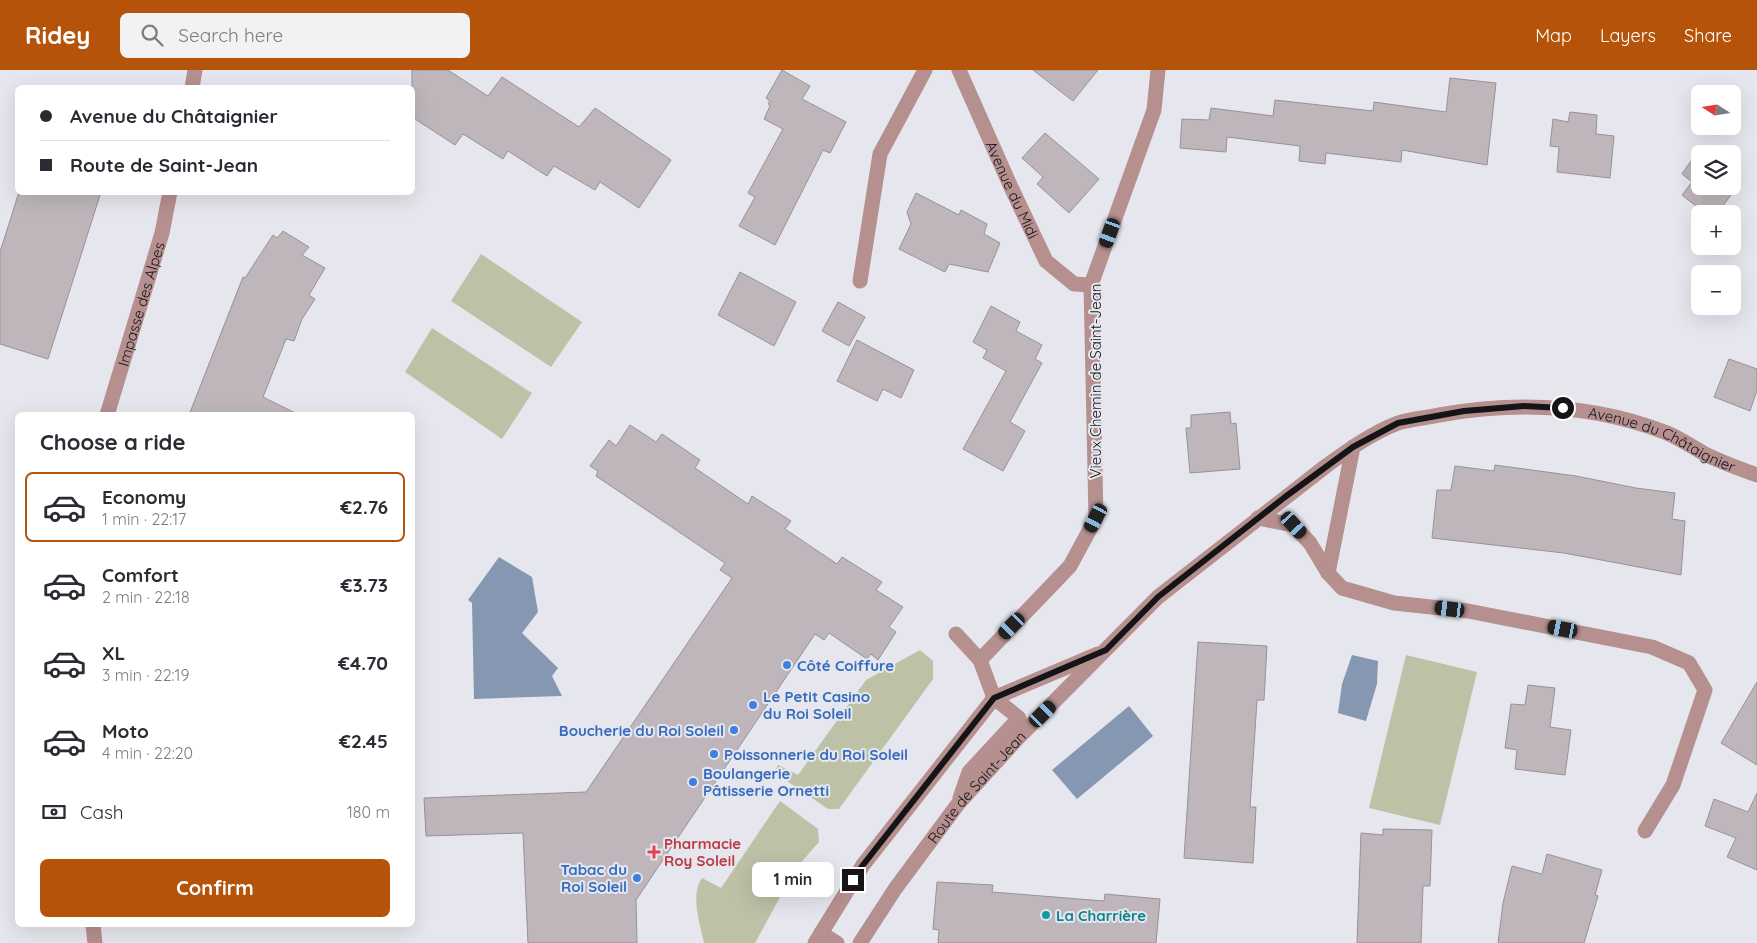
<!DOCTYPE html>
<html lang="en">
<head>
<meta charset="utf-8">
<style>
	body { margin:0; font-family:Quicksand,sans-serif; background:#f2f2f3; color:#2b2b33; height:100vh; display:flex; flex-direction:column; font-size:19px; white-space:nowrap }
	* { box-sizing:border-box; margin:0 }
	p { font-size:16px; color:#7c7c81 }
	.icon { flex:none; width:28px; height:28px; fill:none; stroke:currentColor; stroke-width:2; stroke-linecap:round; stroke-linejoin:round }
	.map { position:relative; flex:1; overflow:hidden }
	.details { position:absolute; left:15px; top:342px; width:400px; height:515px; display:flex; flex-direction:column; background:#fff; border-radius:8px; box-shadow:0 5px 20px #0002 }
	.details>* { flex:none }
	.hud { position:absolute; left:15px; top:15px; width:400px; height:110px; border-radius:8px; box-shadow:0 5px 20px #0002; display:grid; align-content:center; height:110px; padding:0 25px; background:#fff }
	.needle { width:32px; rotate:282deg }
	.controls { position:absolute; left:1691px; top:15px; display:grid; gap:10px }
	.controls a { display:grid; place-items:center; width:50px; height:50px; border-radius:8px; background:#fff; box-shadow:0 5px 20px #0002; font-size:25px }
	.end { position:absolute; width:22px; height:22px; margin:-11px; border:6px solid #151518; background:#fff; box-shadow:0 0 0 2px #fff }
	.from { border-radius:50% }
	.bubble { position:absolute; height:35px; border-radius:8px; background:#fff; box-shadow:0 5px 20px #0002; font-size:16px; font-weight:800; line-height:35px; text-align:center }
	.car { position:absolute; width:15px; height:30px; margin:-15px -8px; border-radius:6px; box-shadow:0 0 4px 1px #0007; background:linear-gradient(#222 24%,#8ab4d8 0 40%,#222 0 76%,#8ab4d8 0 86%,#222 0) }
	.hud b { display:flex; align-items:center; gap:18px; height:48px; font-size:19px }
	.hud b+b { border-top:1px solid #e1e1e2 }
	.hud i { width:12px; height:12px; background:#2b2b33 }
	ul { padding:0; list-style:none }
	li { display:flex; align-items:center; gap:15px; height:70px; margin:0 10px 8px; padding:0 15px; border:2px solid transparent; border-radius:8px }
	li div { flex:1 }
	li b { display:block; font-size:19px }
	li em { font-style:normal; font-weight:800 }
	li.active { border-color:#b45309 }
	li>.icon { width:45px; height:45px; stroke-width:1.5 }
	h2 { padding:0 25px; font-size:22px; line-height:60px }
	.pay { display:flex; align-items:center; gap:12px; height:55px; padding:0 25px; font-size:19px }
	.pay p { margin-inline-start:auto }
	.cta { display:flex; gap:10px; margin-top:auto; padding:10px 25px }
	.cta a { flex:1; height:58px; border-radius:8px; background:#b45309; color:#fff; font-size:20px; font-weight:800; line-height:58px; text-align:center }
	header { display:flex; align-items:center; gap:30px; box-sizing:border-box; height:70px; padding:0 25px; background:#b45309; color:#fff }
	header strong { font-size:24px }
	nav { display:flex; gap:28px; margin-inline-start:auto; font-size:18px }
	.search { width:350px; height:45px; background:#f2f2f3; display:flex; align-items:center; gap:12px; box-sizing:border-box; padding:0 18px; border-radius:8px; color:#7c7c81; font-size:19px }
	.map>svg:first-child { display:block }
	.green { fill:#bdc1a6 }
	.water { fill:#8697b2 }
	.building { fill:#beb6bb; stroke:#989195 }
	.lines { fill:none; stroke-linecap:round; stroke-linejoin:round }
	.minor { stroke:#b68f8f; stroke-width:15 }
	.route { stroke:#151518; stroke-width:6 }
	.shop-dot { fill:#3f7fe0; stroke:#e6e7ee; stroke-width:2 }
	.health-dot { fill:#e0444e; stroke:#e6e7ee; stroke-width:2 }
	.culture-dot { fill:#0f9aa8; stroke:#e6e7ee; stroke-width:2 }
	.labels { text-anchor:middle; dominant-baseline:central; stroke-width:4; stroke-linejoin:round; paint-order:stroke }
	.street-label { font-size:15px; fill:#151518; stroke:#e6e7ee }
	.shop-label { font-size:15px; font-weight:bold; fill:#366cbe; stroke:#e6e7ee; text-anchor:start }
	.health-label { font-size:15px; font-weight:bold; fill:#be3a42; stroke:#e6e7ee; text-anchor:start }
	.culture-label { font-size:15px; font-weight:bold; fill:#0d838f; stroke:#e6e7ee; text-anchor:start }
</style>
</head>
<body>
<header>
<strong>Ridey</strong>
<div class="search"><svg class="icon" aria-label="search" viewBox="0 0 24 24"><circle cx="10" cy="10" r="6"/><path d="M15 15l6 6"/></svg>Search here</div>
<nav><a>Map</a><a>Layers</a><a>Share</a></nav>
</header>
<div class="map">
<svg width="1757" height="873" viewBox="0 0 1757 873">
	<rect width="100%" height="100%" fill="#e6e7ee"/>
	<!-- green -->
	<path class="green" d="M481 184 582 252 551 297 451 231Z
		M432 258 532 323 502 369 405 302Z
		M920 580 933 591V609L839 739H828L774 702 778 695 798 705 866 610Z
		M1406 585 1477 602 1440 755 1369 738Z
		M780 731 818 759 819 772 796 798 755 873H704C700 853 690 826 702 808L721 818Z"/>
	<!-- water -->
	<path class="water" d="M499 487 532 507 538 542 522 563 558 598 552 606 562 626 474 629 472 533 468 530Z
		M1352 585 1378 591 1377 614 1366 651 1338 643 1342 614Z
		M1129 636 1153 666 1077 729 1052 700Z"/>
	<!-- building -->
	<path class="building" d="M412 0H448L488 26 502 7 579 57 595 38 671 90 639 138 600 112 595 120 554 96 547 106 508 81 503 89 463 64 455 75 412 47Z
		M782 0 810 16 802 29 846 52 830 83 823 80 775 175 739 156 755 127 748 123 783 59 764 49 770 36 768 34 770 31 766 28Z
		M1033 0H1098L1073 31Z
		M1450 8 1496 13 1487 95 1402 80 1401 92 1326 83 1325 94 1299 91 1300 76 1227 67 1226 82 1180 78 1182 49 1209 50 1211 38 1273 46 1275 30 1373 41 1374 32 1446 42Z
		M1570 42 1597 45 1596 64 1614 66 1610 108 1557 102 1559 77 1550 76 1553 49 1568 52Z
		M1045 63 1099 109 1069 143 1037 114 1043 107 1022 88Z
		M1699 79 1705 84H1700V116H1732V105L1741 111 1717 144H1706L1682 125 1692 112 1682 104Z
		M19 122H101L48 289 0 274V182Z
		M916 123 959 145 961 140 987 154 984 164 1000 173 988 202 949 194 945 202 899 179 911 154 907 142Z
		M283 161 309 177 302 185 325 198 309 225 315 229 302 249 294 271 286 269 263 327 299 345H189L243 207 245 208 273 165 277 168Z
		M740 202 796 232 774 276 718 245Z
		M838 232 865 247 849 276 822 261Z
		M991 236 1020 252 1016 261 1042 275 1035 289 1042 293 1010 352 1025 361 1003 401 963 379 1006 301 983 288 987 280 973 272Z
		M857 270 914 300 901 328 883 319 877 331 837 311Z
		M1729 289 1757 299V320L1750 341 1714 327Z
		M1230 342 1231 354 1236 353 1240 399 1190 403 1186 358H1191V345Z
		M630 355 656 372 662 364 700 390 695 398 748 434 752 426 791 451 785 459 837 494 842 487 882 512 876 520 903 537 889 557 896 562 878 590 871 584 867 589 829 563 824 570 815 564 636 830 637 873H528L523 763 426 766 424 728 586 722 732 508 720 500 725 493 596 406 598 401 590 396 609 370 616 376Z
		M1495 395 1576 406 1636 418 1675 423 1672 449 1685 451 1681 505 1564 483 1432 468 1437 420H1451L1455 396 1494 401Z
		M1198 572 1267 576 1264 630H1257L1250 737H1256L1253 793 1184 788Z
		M1757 612V695L1721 673Z
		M1528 615 1555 618 1550 657 1571 660 1565 705 1515 699 1517 680 1505 678 1511 634 1525 635Z
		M1757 723V800L1727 787 1736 768 1705 756 1714 729 1748 742Z
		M1383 759 1432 760 1430 816H1423L1421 873H1357L1361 763 1383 765Z
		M1547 784 1602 800 1595 825 1598 826 1584 873H1498L1503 833 1512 796 1542 804Z
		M937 812 993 815 992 822 1104 831 1105 824 1160 829 1156 873H938L939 860 933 859Z"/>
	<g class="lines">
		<!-- minor -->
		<g class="minor">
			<path id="s1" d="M959 0 1010 115 1046 191 1074 214 1091 215"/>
			<path d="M192 18 195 0"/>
			<path d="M860 211 880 84 925 0"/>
			<path id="s2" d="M107 345 162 163 170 122"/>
			<path d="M1258 448 1293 455 1310 473 1328 503 1342 518 1394 533 1468 541 1652 577 1689 593 1705 620 1673 715 1645 761"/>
			<path d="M1328 503 1353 377"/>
			<path d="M956 564 980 590 994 628 1019 648 969 702 960 728"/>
			<path d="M980 590 1070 496 1096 448 1091 215 1154 40 1158 0"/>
			<path d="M93 855 95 873"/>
			<path d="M821 863 837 873"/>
			<path d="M815 873 863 795 994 628 1098 584"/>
			<path id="s3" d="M860 873 895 819 958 734 1017 669 1158 527 1326 396C1348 380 1372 363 1398 353 1410 349 1426 348 1439 345 1517 331 1593 334 1667 363 1681 369 1694 378 1707 385 1723 393 1741 399 1757 405"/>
		</g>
	</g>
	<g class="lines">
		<!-- route -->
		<path class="route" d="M853 810 863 795 994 628 1106 580 1158 527 1285 427 1353 377 1398 353 1464 341 1524 336 1563 338"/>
	</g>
	<!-- markers -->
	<g class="shop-dot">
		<circle cx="787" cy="595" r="5"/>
		<circle cx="753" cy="635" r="5"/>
		<circle cx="734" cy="660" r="5"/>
		<circle cx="714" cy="684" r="5"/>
		<circle cx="693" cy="712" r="5"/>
		<circle cx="637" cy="808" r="5"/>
	</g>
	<path class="health-dot" d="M651.5 774.5h5v5h5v5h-5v5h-5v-5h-5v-5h5z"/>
	<circle class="culture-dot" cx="1046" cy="845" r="5"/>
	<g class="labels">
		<!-- street labels -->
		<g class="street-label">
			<text stroke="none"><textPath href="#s1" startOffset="131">Avenue du Midi</textPath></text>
			<text stroke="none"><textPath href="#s2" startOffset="116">Impasse des Alpes</textPath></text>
			<text transform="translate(1095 311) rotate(-90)">Vieux Chemin de Saint-Jean</text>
			<text stroke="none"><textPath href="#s3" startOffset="1026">Avenue du Châtaignier</textPath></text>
			<text stroke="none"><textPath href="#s3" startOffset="195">Route de Saint-Jean</textPath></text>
		</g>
		<!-- shop labels -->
		<g class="shop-label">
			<text x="797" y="595">Côté Coiffure</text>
			<text x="763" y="626">Le Petit Casino<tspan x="763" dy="17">du Roi Soleil</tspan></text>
			<text x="724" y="660" text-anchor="end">Boucherie du Roi Soleil</text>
			<text x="724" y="684">Poissonnerie du Roi Soleil</text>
			<text x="703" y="703">Boulangerie<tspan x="703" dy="17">Pâtisserie Ornetti</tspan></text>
			<text x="627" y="799" text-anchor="end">Tabac du<tspan x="627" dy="17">Roi Soleil</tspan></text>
		</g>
		<!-- health labels -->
		<g class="health-label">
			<text x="664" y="773">Pharmacie<tspan x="664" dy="17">Roy Soleil</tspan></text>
		</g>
		<!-- culture labels -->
		<g class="culture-label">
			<text x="1056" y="845">La Charrière</text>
		</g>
	</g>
</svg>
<div class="controls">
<a><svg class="needle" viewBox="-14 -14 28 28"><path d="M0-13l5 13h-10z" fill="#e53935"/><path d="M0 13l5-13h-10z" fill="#7c7c81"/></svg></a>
<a><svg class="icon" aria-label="layers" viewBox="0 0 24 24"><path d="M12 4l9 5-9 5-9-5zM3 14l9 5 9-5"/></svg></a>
<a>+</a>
<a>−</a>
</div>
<i class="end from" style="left:1563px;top:338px"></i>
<i class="end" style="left:853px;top:810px"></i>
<div class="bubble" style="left:752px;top:792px;width:82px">1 min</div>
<i class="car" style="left:1110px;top:163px;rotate:200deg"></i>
<i class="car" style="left:1096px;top:448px;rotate:208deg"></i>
<i class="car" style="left:1294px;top:455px;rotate:138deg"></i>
<i class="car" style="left:1450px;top:539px;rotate:277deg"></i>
<i class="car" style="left:1012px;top:556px;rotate:224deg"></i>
<i class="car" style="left:1563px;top:559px;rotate:281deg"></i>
<i class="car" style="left:1043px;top:644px;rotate:45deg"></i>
<div class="hud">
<b><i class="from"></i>Avenue du Châtaignier</b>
<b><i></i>Route de Saint-Jean</b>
</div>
<section class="details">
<h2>Choose a ride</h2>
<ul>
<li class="active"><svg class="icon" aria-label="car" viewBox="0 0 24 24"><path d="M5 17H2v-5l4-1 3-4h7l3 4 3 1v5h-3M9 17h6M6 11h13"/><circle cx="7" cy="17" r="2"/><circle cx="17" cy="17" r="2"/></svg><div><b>Economy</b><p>1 min · 22:17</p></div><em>€2.76</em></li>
<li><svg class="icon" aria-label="car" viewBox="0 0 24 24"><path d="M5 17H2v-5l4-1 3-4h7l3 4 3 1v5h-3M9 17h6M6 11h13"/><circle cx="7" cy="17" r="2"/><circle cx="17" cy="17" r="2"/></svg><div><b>Comfort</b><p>2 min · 22:18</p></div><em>€3.73</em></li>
<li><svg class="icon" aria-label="car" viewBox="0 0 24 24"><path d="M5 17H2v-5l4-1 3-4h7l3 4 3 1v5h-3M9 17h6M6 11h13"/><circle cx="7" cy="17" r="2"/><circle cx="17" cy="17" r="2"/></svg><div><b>XL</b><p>3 min · 22:19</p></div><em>€4.70</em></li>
<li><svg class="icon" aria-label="car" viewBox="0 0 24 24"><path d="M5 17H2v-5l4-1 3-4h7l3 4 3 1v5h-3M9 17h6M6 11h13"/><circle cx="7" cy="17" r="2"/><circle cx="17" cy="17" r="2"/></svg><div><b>Moto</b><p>4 min · 22:20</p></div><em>€2.45</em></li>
</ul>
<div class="pay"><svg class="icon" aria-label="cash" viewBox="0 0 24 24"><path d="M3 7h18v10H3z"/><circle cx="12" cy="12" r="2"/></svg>Cash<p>180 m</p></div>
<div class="cta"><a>Confirm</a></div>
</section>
</div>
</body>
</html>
